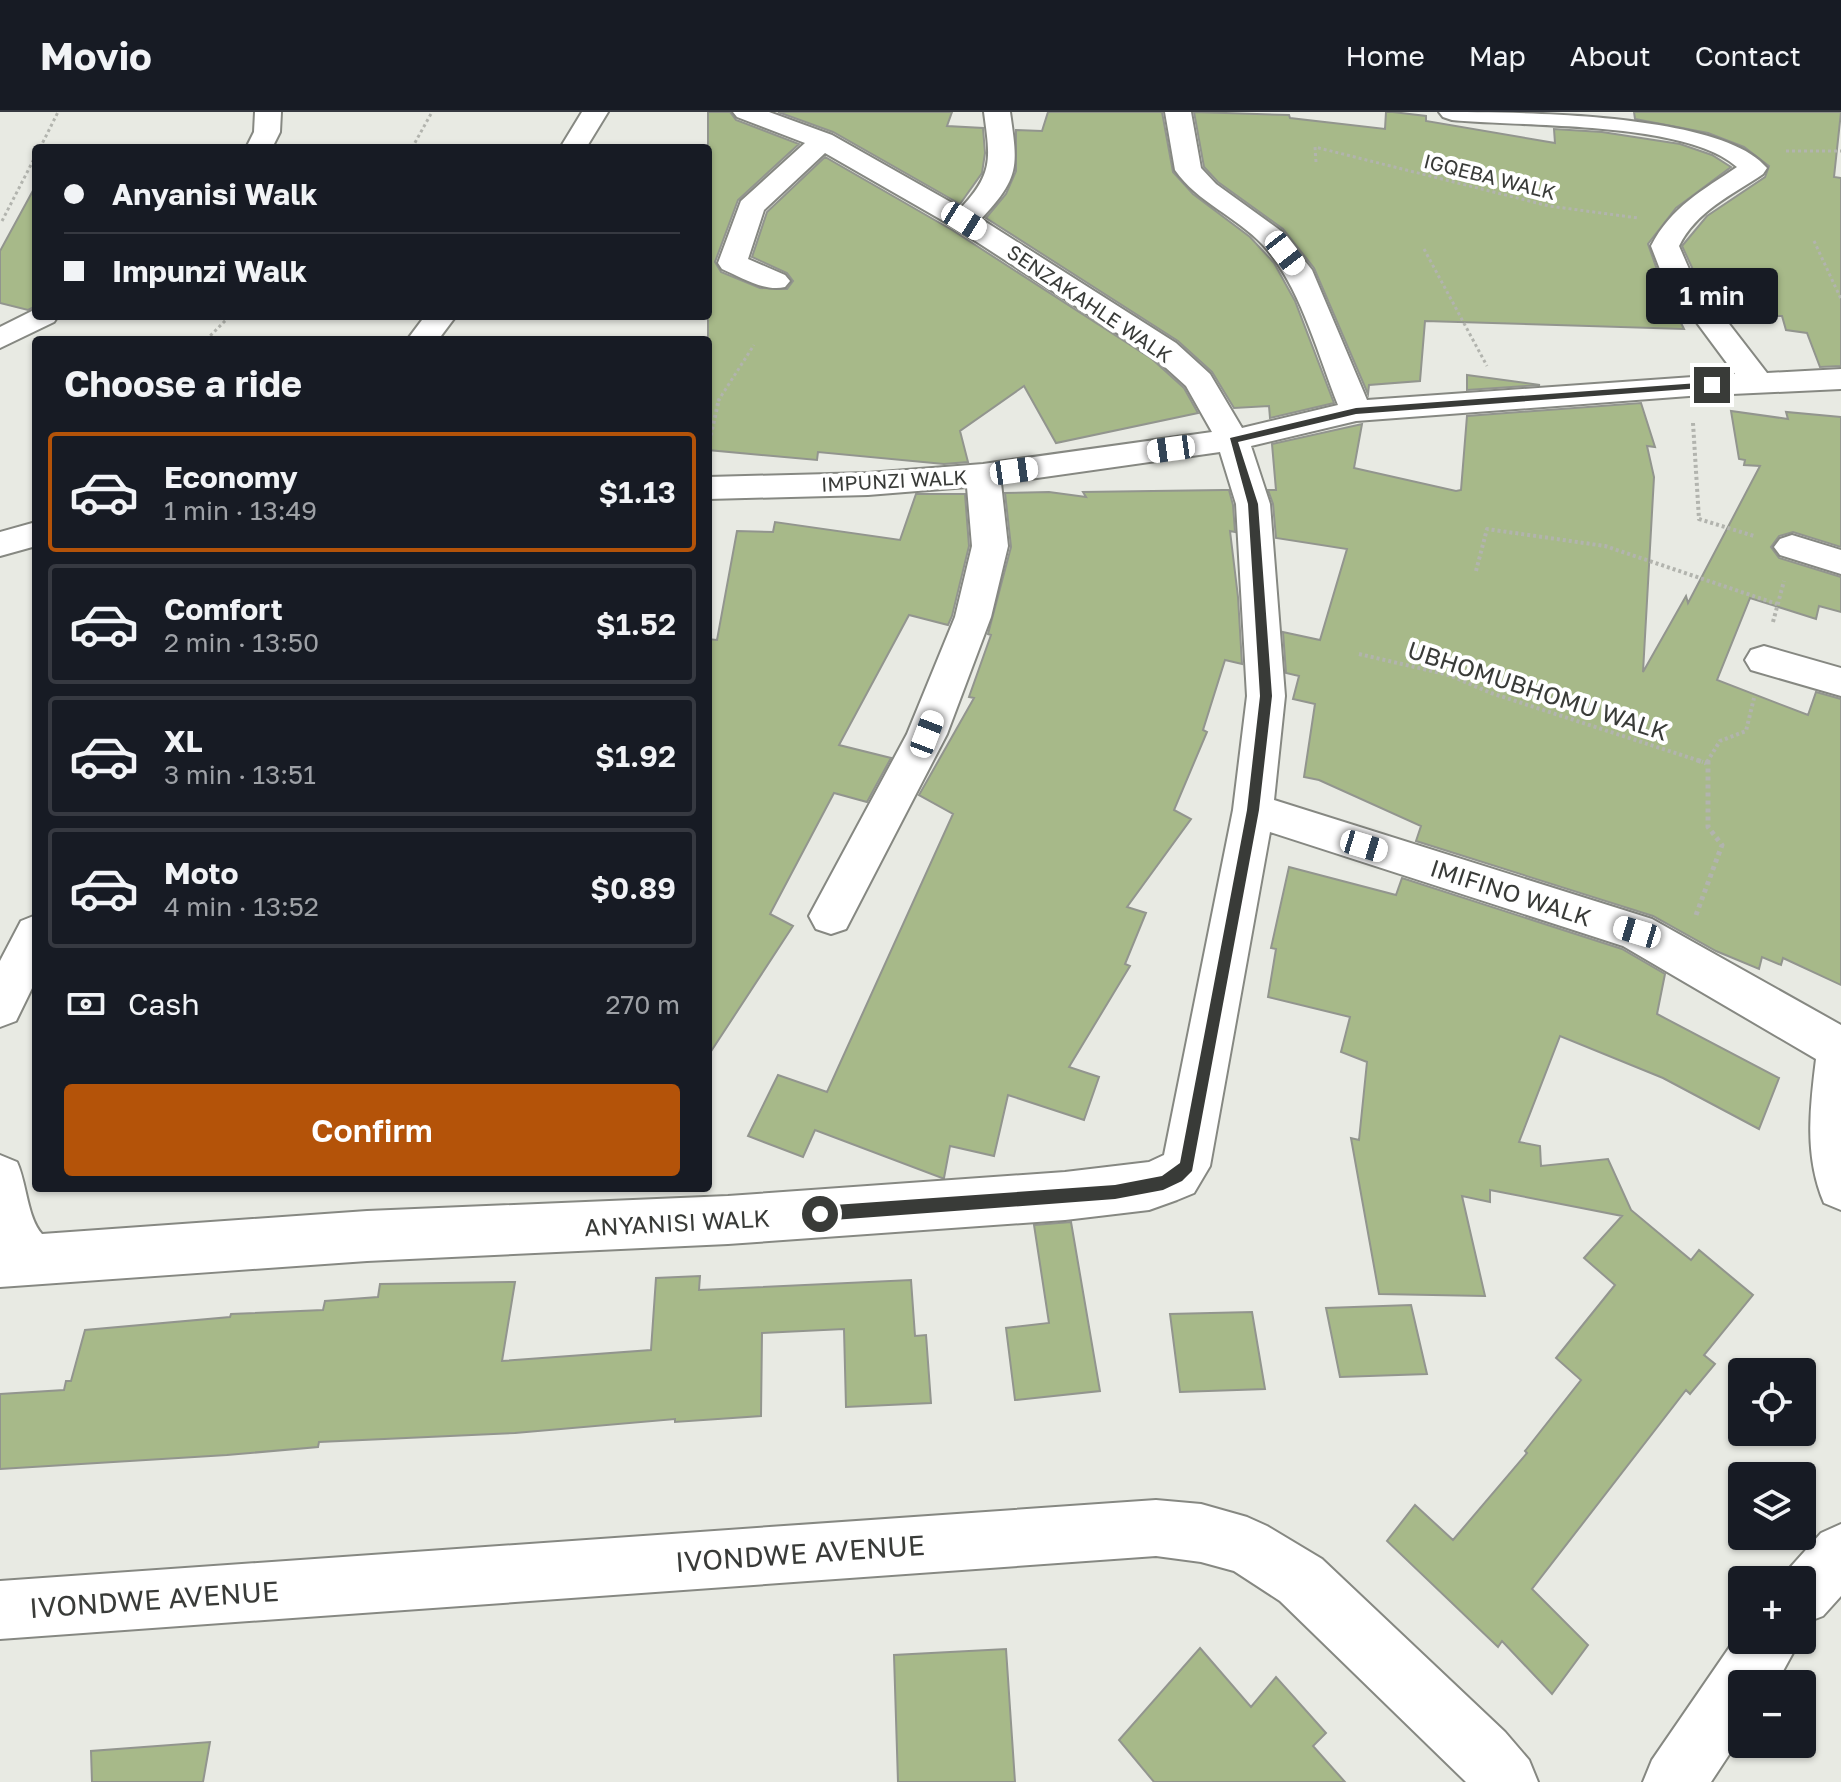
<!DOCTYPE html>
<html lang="en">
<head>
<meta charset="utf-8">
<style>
	body { margin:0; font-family:"Golos Text",sans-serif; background:#242831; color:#f1f3f6; height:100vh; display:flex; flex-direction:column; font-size:30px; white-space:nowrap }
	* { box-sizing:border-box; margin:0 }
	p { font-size:26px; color:#9ea1a6 }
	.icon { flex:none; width:44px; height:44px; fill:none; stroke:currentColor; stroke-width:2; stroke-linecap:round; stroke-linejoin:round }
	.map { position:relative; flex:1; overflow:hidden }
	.details { position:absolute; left:32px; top:224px; width:680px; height:856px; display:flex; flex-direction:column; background:#171b24; border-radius:8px; box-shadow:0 2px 6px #0004 }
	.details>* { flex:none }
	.banner { position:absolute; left:32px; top:32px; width:680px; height:176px; border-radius:8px; box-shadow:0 2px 6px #0004; display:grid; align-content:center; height:176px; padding:0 32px; background:#171b24 }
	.buttons { position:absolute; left:1728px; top:1246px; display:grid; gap:16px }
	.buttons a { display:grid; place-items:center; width:88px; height:88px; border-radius:8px; background:#171b24; box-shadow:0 2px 6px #0004; font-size:40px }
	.end { position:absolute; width:36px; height:36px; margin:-18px; border:10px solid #393b38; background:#fff; box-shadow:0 0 0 4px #fff }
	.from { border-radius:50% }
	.bubble { position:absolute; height:56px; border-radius:8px; background:#171b24; box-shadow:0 2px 6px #0004; font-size:26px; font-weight:600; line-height:56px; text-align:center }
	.car { position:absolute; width:24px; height:48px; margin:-24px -12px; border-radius:10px; box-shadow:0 0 6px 2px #0007; background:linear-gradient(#fff 24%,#345 0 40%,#fff 0 76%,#345 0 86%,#fff 0) }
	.banner b { display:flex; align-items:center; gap:28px; height:76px; font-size:30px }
	.banner b+b { border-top:2px solid #363941 }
	.banner i { width:20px; height:20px; background:#f1f3f6 }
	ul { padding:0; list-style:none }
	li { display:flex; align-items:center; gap:24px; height:120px; margin:0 16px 12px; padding:0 16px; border:4px solid #363941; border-radius:8px }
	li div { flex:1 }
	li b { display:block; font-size:30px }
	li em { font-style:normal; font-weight:600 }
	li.current { border-color:#b45309 }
	li>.icon { width:72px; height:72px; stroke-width:1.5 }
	h2 { padding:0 32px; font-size:36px; line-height:96px }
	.pay { display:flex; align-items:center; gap:20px; height:88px; padding:0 32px; font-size:30px }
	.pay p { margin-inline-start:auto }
	.primary-button { display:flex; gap:16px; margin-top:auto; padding:16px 32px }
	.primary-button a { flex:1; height:92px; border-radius:8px; background:#b45309; color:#fff; font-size:32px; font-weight:600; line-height:92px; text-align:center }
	header { display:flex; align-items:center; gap:48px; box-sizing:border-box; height:112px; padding:0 40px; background:#171b24; border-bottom:2px solid #363941 }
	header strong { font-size:38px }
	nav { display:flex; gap:44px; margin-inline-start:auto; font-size:28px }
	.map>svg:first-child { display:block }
	.building { fill:#a7b989; stroke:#92958e; stroke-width:2 }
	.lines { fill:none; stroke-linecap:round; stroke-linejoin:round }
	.minor-casing { stroke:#868882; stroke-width:4 }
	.tertiary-casing { stroke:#868882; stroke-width:4 }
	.path-far2 { stroke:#b2b4ae; stroke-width:3; stroke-dasharray:3 3; stroke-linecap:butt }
	.path-far1 { stroke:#b2b4ae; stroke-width:4; stroke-dasharray:3 3; stroke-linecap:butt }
	.path { stroke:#b2b4ae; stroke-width:5; stroke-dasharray:4 4; stroke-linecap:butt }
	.minor { fill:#fff; fill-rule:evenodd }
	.tertiary { fill:#fff; fill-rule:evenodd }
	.route { fill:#393b38 }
	.labels { text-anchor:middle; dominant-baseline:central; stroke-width:8; stroke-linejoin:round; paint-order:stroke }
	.far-street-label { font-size:20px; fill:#393b38; stroke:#fff }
	.street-label { font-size:24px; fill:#393b38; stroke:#fff }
	.near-street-label { font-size:28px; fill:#393b38; stroke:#fff }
</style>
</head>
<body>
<header>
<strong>Movio</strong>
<nav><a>Home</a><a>Map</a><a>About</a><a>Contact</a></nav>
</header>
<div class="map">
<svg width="1841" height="1670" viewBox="0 0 1841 1670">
	<rect width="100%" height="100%" fill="#e8eae3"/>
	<!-- building -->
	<path class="building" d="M708 0H730L736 8 799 32 738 88 715 150 721 160 760 176 787 177 793 169 787 161 752 145 767 100 825 45 952 118 1152 247 1184 276 1198 301 1056 331 1024 274 960 319 968 350 944 352 818 340 817 348 708 338Z
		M778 0H952L947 14 983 16 985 41 982 61 960 92 833 20Z
		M1048 0H1162L1173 60 1193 82 1250 125 1274 151 1295 189 1334 291 1270 306 1269 294 1234 296 1212 260 1178 229 986 106 1006 82 1016 59V18L1042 19Z
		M1194 0 1289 3 1290 6 1385 17 1386 0H1393L1426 4V9L1555 31 1554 17 1602 20 1680 32 1712 43 1731 55 1676 96 1648 132 1660 166 1687 203H1677L1684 217 1425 209 1420 269 1369 273 1368 282 1314 156 1283 117 1218 70 1204 55Z
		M1634 0H1841L1834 65 1841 66V254L1820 255 1807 221 1786 218 1782 204H1726L1695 162 1682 134 1707 104 1765 65 1769 54 1744 35 1708 21 1635 7Z
		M36 73V194L28 198 0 191V139Z
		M1467 263 1540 273 1467 278Z
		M1641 291 1655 335 1647 334 1654 365 1643 560 1686 484 1688 491 1760 354 1744 353 1745 348 1739 347 1731 299 1788 307 1786 300 1841 305V435L1793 420 1779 424 1771 435 1779 446 1841 465V500L1819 494 1816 507 1750 486 1717 568 1808 603 1816 580 1841 587V873L1783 846 1781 853 1762 845 1759 857 1716 839 1653 804 1416 729 1421 714 1319 668 1304 665 1315 592 1293 587 1299 564 1286 561 1283 520 1320 528 1347 437 1276 426 1273 392 1268 378H1276L1272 332 1362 312 1354 356 1456 379 1461 378 1467 304Z
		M1224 378H1229L1233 393 1235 420 1230 419 1238 485 1242 552 1225 548 1203 618 1207 620 1174 698 1191 707 1127 795 1146 801 1125 852 1130 854 1069 955 1099 965 1084 1008 1008 983 994 1044 950 1034 944 1066H942L815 1018 803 1045 748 1024 778 963 827 980 953 702 919 683 974 586 969 585 991 523 988 522 1011 435 1005 381 1049 380 1086 385 1083 380Z
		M916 382H965L969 434 952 504 948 513 909 503 839 633 891 646 867 690 834 681 770 802 793 814 708 944V527L717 528 737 419 773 420 775 410 900 428Z
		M1289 755 1396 783 1402 766 1622 837 1665 862 1657 902 1779 966 1759 1017 1663 966 1560 924 1519 1030 1540 1034 1541 1054 1608 1047 1631 1098 1691 1148 1699 1138 1753 1183 1704 1243 1715 1252 1690 1282 1686 1278 1532 1477 1588 1533 1552 1582 1502 1529 1498 1535 1387 1429 1415 1393 1453 1428 1527 1341 1525 1339 1581 1268 1556 1246 1615 1173 1584 1146 1622 1104 1490 1078V1090L1462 1084 1485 1184 1379 1182 1351 1026 1359 1028 1367 950 1341 940 1350 905 1268 885 1276 837 1271 836Z
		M1071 1110 1100 1279 1015 1288 1006 1216 1049 1211 1034 1113Z
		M700 1164 699 1178 911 1168 915 1224 926 1223 931 1291 846 1295 844 1217 762 1221 761 1304 675 1310V1307L515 1321 319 1330 318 1335 227 1343 0 1357V1282L64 1278 66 1269H71L85 1218 230 1205 231 1202 323 1198 325 1189 378 1185 380 1172 515 1170 502 1249 651 1238 656 1166Z
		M1411 1193 1427 1262 1340 1265 1326 1196Z
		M1252 1200 1265 1277 1180 1280 1170 1202Z
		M1200 1536 1251 1595 1276 1565 1326 1621 1313 1634 1345 1670H1154L1119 1628Z
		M1006 1537 1015 1670H898L894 1543Z
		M210 1630 203 1670H92L91 1639Z"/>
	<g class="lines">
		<defs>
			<path id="minor" d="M255 0H281L280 20 272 36H246L254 20Z
				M582 0H608L586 36H560Z
				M733 0H769L832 23 961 96C994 61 990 46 984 0H1010C1018 55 1020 65 981 107L1176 231 1210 262 1242 316 1338 293C1318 243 1300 173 1263 133 1236 104 1198 91 1175 58L1165 0H1191L1201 56 1216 72 1281 119 1312 158 1367 288 1735 262 1663 165 1651 134C1671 95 1703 78 1737 55 1686 9 1523 15 1452 8L1443 5 1439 0C1514 0 1722 0 1767 56L1763 62C1732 83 1696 99 1679 134L1692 164 1767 261 1841 257V277L1689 284 1356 309 1251 334 1270 392 1285 584 1274 688 1652 807 1841 913V1098L1824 1091C1804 1044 1810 995 1816 947L1623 834 1270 720 1210 1054 1194 1081 1177 1088 1149 1098 1065 1108 728 1132 367 1149 0 1175V1043L17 1050C27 1072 27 1105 42 1122L367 1099 728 1084 1065 1060 1149 1050 1164 1043 1233 698 1247 584 1236 392 1220 340 1001 371 1008 434 991 505 947 622 846 817 831 822 816 817 809 804 907 622 955 505 972 434 967 375 868 383 708 387V365L868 361 983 352 1212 320 1186 274 1154 245 954 115 825 41 764 98 748 147 785 163 790 169 785 175C764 180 741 165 722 157L718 151 741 89 805 31 737 5Z
				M36 197V204H58L54 210 0 236V215Z
				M425 204H456L438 228H407Z
				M36 410V434L0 444V420Z
				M1792 423 1841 438V462L1780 443 1774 435 1780 427Z
				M1764 534 1841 556V584L1751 558 1745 548 1751 538Z
				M36 803V868L16 909 0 915V849L21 809Z
				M1156 1388 1201 1392 1247 1405 1267 1414 1322 1447 1505 1620 1529 1648 1538 1670H1466L1280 1489 1234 1459 1201 1450 1156 1444 0 1527V1469Z"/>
			<path id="tertiary" d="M1841 1412V1484L1823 1504 1802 1512V1468H1779L1821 1421Z
				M1742 1517V1528H1800L1776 1572H1742V1623L1711 1670H1643L1652 1648Z"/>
		</defs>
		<!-- minor casing -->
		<use href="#minor" class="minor-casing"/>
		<!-- tertiary casing -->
		<use href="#tertiary" class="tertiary-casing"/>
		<!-- path-far2 -->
		<path class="path-far2" d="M40 36 58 0
			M412 36 432 0
			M1786 39H1841
			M1316 50 1315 35 1549 94 1638 106
			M2 109 36 43
			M1814 129 1841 187
			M1424 137 1487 254
			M206 228 230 204
			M718 289 754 233"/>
		<!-- path-far1 -->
		<path class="path-far1" d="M1693 311 1699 407 1754 424
			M708 335 719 287
			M1476 459 1487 417 1605 434 1777 492
			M1773 510 1784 469
			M1359 542 1449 563 1491 581 1703 650
			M1707 650 1720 629 1746 619 1754 586"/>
		<!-- path -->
		<path class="path" d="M1697 648 1706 651
			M1696 803 1722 733 1708 715V648"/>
		<!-- minor -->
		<use href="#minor" class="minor"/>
		<!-- tertiary -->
		<use href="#tertiary" class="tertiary"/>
	</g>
	<!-- route -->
	<path class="route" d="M1712 270 1715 275 1356 302 1238 330 1258 392 1272 584 1259 698 1192 1059 1182 1069 1163 1078 1115 1087 820 1109 815 1107V1097L820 1094 1115 1073 1162 1064 1180 1051 1247 698 1260 584 1248 392 1230 326 1356 296Z"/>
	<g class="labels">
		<!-- far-street labels -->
		<g class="far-street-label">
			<text transform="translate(1490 64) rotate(14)">IGQEBA WALK</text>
			<text transform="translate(1090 191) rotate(34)">SENZAKAHLE WALK</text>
			<text transform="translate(894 368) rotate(-3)">IMPUNZI WALK</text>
		</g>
		<!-- street labels -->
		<g class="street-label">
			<text transform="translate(1538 578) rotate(18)">UBHOMUBHOMU WALK</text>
			<text transform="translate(1511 780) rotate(18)">IMIFINO WALK</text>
			<text transform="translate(677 1110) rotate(-3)">ANYANISI WALK</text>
		</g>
		<!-- near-street labels -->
		<g class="near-street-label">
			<text transform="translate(800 1441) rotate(-4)">IVONDWE AVENUE</text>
			<text transform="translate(154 1487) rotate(-4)">IVONDWE AVENUE</text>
		</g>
	</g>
</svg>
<div class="buttons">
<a><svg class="icon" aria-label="locate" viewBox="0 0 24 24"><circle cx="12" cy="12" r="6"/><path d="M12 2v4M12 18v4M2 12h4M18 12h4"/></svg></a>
<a><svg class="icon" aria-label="layers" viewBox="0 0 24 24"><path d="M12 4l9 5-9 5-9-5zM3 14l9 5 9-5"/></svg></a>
<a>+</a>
<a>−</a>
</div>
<i class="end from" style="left:820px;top:1102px"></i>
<i class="end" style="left:1712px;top:273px"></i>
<div class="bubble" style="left:1646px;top:156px;width:132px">1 min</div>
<i class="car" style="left:964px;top:109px;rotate:122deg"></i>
<i class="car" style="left:1285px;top:141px;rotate:142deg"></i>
<i class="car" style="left:1171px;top:337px;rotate:262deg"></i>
<i class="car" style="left:1014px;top:359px;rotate:82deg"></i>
<i class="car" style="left:927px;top:622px;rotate:21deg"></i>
<i class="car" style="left:1364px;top:734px;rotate:107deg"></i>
<i class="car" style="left:1637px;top:820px;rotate:287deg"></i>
<div class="banner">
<b><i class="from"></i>Anyanisi Walk</b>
<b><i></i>Impunzi Walk</b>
</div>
<section class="details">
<h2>Choose a ride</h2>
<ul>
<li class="current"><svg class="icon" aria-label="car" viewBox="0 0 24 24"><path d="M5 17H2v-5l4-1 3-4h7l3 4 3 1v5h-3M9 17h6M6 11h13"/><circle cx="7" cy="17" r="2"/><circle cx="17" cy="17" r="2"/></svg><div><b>Economy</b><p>1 min · 13:49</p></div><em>$1.13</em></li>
<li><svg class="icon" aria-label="car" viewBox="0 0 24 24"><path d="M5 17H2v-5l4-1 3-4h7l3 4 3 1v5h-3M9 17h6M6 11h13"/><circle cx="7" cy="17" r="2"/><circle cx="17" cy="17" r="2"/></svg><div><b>Comfort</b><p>2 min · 13:50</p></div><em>$1.52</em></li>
<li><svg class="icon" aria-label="car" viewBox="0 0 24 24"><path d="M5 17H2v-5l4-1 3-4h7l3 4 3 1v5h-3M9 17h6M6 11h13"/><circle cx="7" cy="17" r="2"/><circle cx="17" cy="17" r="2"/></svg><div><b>XL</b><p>3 min · 13:51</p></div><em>$1.92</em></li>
<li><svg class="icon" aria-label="car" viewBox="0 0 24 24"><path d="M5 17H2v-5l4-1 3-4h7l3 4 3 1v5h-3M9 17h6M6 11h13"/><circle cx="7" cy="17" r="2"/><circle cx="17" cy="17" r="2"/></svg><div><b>Moto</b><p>4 min · 13:52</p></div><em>$0.89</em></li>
</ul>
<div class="pay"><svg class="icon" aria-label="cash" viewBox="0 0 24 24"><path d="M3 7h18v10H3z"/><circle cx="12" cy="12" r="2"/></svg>Cash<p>270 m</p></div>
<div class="primary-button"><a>Confirm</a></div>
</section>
</div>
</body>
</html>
